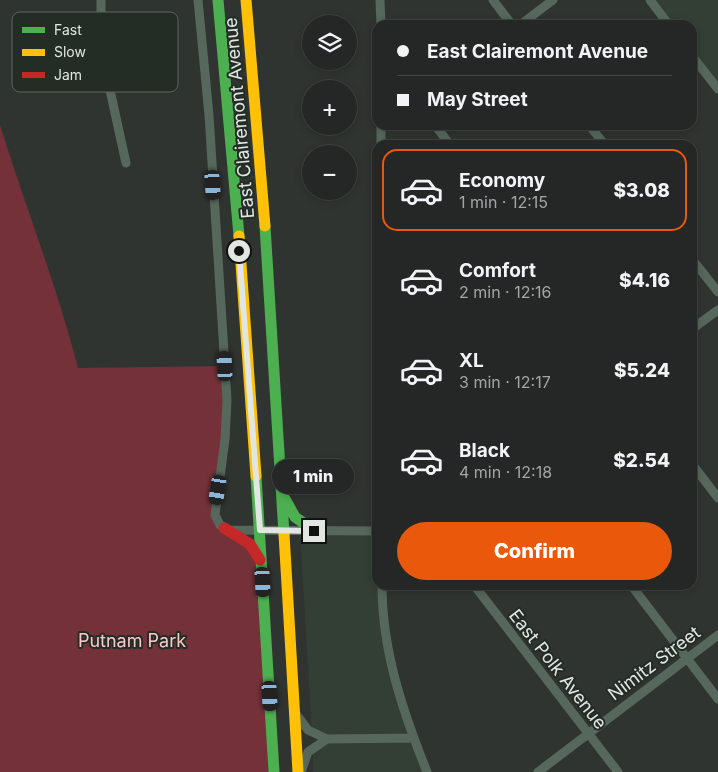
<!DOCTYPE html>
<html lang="en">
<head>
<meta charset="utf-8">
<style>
	body { margin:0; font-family:Inter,sans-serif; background:#303332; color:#f1f3f6; height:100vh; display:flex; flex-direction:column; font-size:19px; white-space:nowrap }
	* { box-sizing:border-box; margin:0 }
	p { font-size:16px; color:#a3a5a7 }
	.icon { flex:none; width:28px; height:28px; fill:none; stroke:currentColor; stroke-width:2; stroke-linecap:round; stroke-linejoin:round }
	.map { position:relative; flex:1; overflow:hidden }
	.details { position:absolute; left:372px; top:140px; width:325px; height:450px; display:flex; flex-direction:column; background:#242725; border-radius:15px; box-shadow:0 2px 8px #0003,0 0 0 1px #414442 }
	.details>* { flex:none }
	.guide { position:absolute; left:372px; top:20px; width:325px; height:110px; border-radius:15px; box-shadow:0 2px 8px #0003,0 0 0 1px #414442; display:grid; align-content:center; height:110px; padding:0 25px; background:#242725 }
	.fabs { position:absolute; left:302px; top:15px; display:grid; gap:10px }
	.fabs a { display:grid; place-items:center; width:55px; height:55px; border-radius:50%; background:#242725; box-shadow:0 2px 8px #0003,0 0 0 1px #414442; font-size:25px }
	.end { position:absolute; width:22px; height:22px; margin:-11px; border:6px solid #e1e6e2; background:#111; box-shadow:0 0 0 2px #111 }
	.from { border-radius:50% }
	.bubble { position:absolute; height:35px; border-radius:18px; background:#242725; box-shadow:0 2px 8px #0003,0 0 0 1px #414442; font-size:16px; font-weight:800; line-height:35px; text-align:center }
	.car { position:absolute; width:15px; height:30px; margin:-15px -8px; border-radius:6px; box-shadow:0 0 4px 1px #0007; background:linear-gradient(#222 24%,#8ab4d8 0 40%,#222 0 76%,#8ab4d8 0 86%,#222 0) }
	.guide b { display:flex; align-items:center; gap:18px; height:48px; font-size:19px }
	.guide b+b { border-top:1px solid #414442 }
	.guide i { width:12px; height:12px; background:#f1f3f6 }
	ul { padding:9px 0 0; list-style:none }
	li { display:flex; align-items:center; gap:15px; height:82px; margin:0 10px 8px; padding:0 15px; border:2px solid transparent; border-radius:15px }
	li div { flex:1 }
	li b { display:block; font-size:19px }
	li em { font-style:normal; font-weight:800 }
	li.current { border-color:#ea580c }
	li>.icon { width:45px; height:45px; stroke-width:1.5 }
	.primary-button { display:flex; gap:10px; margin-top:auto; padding:10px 25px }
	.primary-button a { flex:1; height:58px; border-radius:30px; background:#ea580c; color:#fff; font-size:20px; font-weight:800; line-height:58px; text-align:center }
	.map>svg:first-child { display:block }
	.built { fill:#333f35 }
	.green { fill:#743139 }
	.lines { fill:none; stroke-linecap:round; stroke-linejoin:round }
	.street { stroke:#56675b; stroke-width:9 }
	.fast { stroke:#4caf50; stroke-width:11 }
	.slow { stroke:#ffc107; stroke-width:11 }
	.jam { stroke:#c62828; stroke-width:11 }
	.route { stroke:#e1e6e2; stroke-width:6 }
	.labels { text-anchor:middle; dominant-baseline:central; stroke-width:4; stroke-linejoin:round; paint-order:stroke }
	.street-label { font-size:18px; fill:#e1e6e2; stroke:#242c26 }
	.park-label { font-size:18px; fill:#fcc7c9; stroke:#242c26 }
	.key { fill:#242c26; stroke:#5d645e; stroke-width:1 }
	.key-label { font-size:14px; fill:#e1e6e2 }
</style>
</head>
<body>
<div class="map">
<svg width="718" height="772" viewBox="0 0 718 772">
	<rect width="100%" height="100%" fill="#303431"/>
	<!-- built -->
	<path class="built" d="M650 0H718V89L693 56 692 25H669Z
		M300 531H377L378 585H382L388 652 427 772H313V747L327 739 312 733Z"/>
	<!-- green -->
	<path class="green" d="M0 125C25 206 57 286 78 368L225 366 227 400 215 515 262 563 268 772H0Z"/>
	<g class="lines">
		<!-- street -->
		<path class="street" d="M101 0V49L126 163
			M198 0 209 115 227 400 225 439 215 515 220 525 230 530 378 531
			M380 0 381 25
			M493 0 512 25
			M650 0 669 25
			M520 25 553 0
			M692 56 718 89
			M381 125V145
			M435 125 450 145
			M589 125 605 145
			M692 259 718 292
			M692 329 718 310
			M692 464 718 498
			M382 585C382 651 403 712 427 772
			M474 585 618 772
			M631 585 718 699
			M296 714 308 730 327 739 413 738
			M301 772 308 752 327 739
			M538 772 718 635"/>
		<!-- fast -->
		<path class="fast" d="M218 0 239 236
			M265 226 284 534
			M256 476 274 772
			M285 499 295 517 315 531"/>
		<!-- slow -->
		<path class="slow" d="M246 0 265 226
			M239 236 256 476
			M284 534 298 772"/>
		<!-- jam -->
		<path class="jam" d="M224 528 250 544 260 560"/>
	</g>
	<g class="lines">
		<!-- route -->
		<path class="route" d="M239 251 260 530 314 531"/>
	</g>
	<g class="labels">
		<!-- street labels -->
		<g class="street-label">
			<text transform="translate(239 118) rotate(-95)">East Clairemont Avenue</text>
			<text transform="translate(654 663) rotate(-37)">Nimitz Street</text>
			<text transform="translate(558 669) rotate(52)">East Polk Avenue</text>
		</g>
		<!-- park labels -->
		<g class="park-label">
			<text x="132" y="640">Putnam Park</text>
		</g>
	</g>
	<!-- legend -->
	<rect x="12" y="12" width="166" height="80" rx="8" class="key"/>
	<rect x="22" y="27" width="23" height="6" fill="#4caf50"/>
	<rect x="22" y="49" width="23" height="7" fill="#ffc107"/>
	<rect x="22" y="72" width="23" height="6" fill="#c62828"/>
	<g class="key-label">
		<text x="54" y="35">Fast</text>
		<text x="54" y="57">Slow</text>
		<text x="54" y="80">Jam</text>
	</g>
</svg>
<div class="fabs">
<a><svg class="icon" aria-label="layers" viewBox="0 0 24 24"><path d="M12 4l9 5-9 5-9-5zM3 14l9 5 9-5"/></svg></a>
<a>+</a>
<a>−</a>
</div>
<i class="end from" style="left:239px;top:251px"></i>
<i class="end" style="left:314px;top:531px"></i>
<div class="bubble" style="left:272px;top:459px;width:82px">1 min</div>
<i class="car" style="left:213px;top:185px;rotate:176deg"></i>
<i class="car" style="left:225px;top:366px;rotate:357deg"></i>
<i class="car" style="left:218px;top:490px;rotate:189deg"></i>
<i class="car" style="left:263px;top:582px;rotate:177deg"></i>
<i class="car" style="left:270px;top:696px;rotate:177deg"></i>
<div class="guide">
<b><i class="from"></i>East Clairemont Avenue</b>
<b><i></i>May Street</b>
</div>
<section class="details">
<ul>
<li class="current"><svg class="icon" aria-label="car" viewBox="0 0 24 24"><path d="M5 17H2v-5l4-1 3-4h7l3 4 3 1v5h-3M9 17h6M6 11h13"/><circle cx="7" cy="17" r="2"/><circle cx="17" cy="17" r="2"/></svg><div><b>Economy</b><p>1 min · 12:15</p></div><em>$3.08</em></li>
<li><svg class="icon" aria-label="car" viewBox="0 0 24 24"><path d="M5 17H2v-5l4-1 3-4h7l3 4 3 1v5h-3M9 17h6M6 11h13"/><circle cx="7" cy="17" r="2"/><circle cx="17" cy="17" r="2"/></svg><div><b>Comfort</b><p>2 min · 12:16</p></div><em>$4.16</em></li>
<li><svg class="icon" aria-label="car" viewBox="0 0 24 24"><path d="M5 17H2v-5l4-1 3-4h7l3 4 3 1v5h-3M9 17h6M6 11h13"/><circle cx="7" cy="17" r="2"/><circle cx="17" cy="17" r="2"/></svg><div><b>XL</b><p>3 min · 12:17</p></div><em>$5.24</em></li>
<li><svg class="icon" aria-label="car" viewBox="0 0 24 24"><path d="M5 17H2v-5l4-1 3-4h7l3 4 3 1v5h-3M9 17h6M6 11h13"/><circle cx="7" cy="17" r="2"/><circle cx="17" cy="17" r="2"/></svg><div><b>Black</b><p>4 min · 12:18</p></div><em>$2.54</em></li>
</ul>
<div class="primary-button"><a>Confirm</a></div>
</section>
</div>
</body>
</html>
